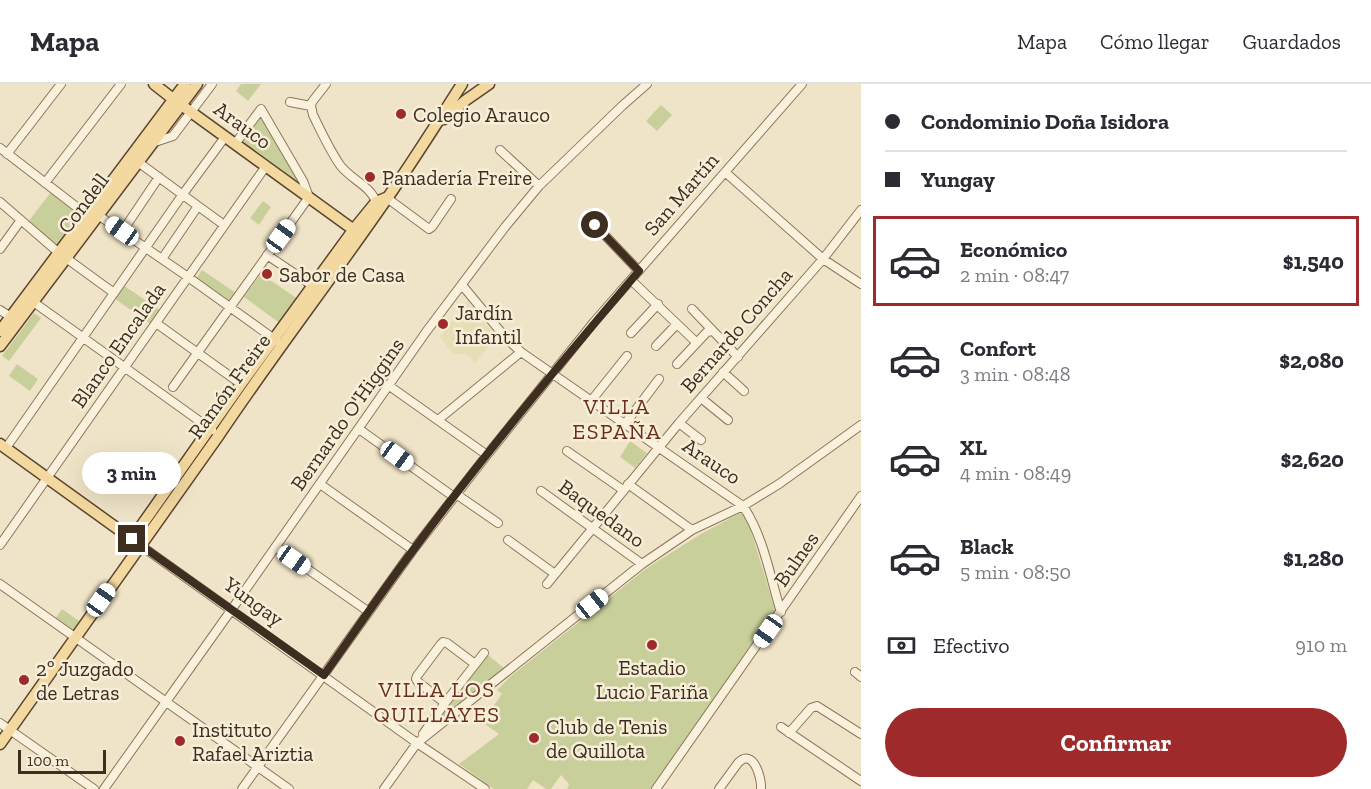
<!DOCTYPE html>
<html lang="es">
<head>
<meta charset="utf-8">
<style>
	body { margin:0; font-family:"Zilla Slab",serif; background:#f7f7f7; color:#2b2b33; height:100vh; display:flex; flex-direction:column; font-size:22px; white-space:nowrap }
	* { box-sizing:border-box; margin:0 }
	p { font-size:20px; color:#7c7c81 }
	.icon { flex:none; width:33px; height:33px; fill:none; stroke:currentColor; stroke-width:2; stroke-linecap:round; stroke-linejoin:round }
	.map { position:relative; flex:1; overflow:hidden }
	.drawer { display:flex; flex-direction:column; background:#fff; width:510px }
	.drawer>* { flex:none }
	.banner { display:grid; align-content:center; height:132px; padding:0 24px; background:#fff }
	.scale { position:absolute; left:18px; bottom:15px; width:88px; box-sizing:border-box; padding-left:6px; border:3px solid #3d2e20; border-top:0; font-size:16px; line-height:21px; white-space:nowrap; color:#3d2e20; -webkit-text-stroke:4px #f7eed8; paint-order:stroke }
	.end { position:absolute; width:27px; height:27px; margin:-14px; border:8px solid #3d2e20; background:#fff; box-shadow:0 0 0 3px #fff }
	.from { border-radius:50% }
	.bubble { position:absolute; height:42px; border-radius:21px; background:#fff; box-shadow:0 6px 24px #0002; font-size:20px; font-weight:800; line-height:42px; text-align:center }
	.car { position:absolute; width:18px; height:36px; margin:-18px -9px; border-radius:8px; box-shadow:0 0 4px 2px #0007; background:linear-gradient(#fff 24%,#345 0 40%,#fff 0 76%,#345 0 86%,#fff 0) }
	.banner b { display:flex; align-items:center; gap:21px; height:57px; font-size:22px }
	.banner b+b { border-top:2px solid #e1e1e2 }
	.banner i { width:15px; height:15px; background:#2b2b33 }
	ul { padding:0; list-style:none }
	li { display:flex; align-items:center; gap:18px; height:90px; margin:0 12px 9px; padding:0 12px; border:3px solid transparent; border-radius:0px }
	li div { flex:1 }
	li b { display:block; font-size:22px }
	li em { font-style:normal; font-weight:800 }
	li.current { border-color:#9e2a2b }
	li>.icon { width:54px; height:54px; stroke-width:1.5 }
	.pay { display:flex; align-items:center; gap:15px; height:66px; padding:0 24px; font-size:22px }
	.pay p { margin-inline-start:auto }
	.cta { display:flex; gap:12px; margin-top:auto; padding:12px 24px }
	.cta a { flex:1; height:69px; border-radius:36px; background:#9e2a2b; color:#fff; font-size:24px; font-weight:800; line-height:69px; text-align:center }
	header { display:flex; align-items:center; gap:36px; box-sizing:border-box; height:84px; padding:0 30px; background:#fff; border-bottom:2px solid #e1e1e2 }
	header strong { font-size:28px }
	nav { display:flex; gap:33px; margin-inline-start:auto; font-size:21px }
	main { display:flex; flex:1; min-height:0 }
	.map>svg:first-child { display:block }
	.farmland { fill:#e6deb5 }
	.green { fill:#c9cf9b }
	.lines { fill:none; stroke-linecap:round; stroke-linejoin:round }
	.minor-casing { stroke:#8d765c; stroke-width:10 }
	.major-casing { stroke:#5b4430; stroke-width:13 }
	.minor { stroke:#faf1dc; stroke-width:8 }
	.major { stroke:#f3d9a0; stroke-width:10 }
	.route { stroke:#3d2e20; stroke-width:8 }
	.poi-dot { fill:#9e2a2b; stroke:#f7eed8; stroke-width:2 }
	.labels { text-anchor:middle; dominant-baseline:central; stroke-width:5; stroke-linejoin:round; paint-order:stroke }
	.poi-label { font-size:21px; fill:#3d2e20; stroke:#f7eed8; text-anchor:start }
	.street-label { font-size:21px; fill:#3d2e20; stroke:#f7eed8 }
	.neighbourhood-label { font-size:22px; letter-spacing:1.5px; fill:#6b2e1e; stroke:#f7eed8 }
</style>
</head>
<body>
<header>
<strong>Mapa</strong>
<nav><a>Mapa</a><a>Cómo llegar</a><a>Guardados</a></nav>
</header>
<main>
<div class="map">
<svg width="861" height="705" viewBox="0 0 861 705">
	<rect width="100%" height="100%" fill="#f0e4c8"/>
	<!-- farmland -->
	<path class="farmland" d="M467 217 496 253 475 279 466 270H453L440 253Z"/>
	<!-- green -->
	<path class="green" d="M241 0H261L248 17 236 7Z
		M661 21 672 31 657 47 646 37Z
		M261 32 303 99 301 103 242 60 241 56 258 33Z
		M51 108 81 131 58 162 28 138Z
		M263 117 271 123 259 141 250 134Z
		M202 186 236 209 229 219 196 195Z
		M261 190 298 215 281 240 244 213Z
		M123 201 163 228 153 242 114 214Z
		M34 229 41 234 9 277 2 272Z
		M17 280 38 295 30 307 9 292Z
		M630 357 647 369 635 384 620 373Z
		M134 373 166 397 156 411 125 387Z
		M740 429 745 432 748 437 776 529 651 705H567L569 700 561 691 551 705H546L533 696 527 705H494L459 680 499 650 482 638 502 610 497 606 511 592 647 484 701 450Z
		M62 525 82 539 75 549 55 535Z
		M488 571 505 585 435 640Z"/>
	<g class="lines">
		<defs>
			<path id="minor" d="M326 0 312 18 311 22 313 31C321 47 329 65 340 81 350 95 371 102 376 118
				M290 18 311 22
				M155 58 173 52 212 0
				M0 64 87 131
				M500 66 539 102
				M7 70 61 0
				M138 78 224 141
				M725 88 823 175 861 200
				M45 99 121 0
				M387 114 429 145 432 143 451 115
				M0 118 59 169
				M98 131 188 193 277 257
				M595 141 639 187
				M122 148 159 93
				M0 165 21 136
				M267 171 313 202
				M66 174 114 209
				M162 175 198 122
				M631 196 697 259
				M462 201 505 253 521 268 743 422C764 453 770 493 781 528
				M32 217 212 346
				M692 225 738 273
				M0 226 11 233
				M156 239 241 300
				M631 249 658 220
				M656 262 677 240
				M677 280 707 248 712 247
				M723 288 744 307
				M388 301 487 371
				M173 303 309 113 303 97 261 25 235 60
				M701 314 728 336
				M591 317 627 272
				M438 336 521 268
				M679 339 701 356
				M625 340 659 295
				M359 345 454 413
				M6 364 183 110 225 53
				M567 367 623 406
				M320 400 413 466
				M628 400 692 446
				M541 407 642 480
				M456 410 498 439
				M508 456 555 490
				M0 461 266 82
				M140 461 417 659 485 705
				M276 463 369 528
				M0 500 289 705
				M547 500 679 339 823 175 861 126
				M855 588 861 593
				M445 619 418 598 416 595 417 592 441 560 443 558 447 559 475 580
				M0 639 94 705
				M781 643 861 697
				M789 649 811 624 817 622 861 650
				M423 650 445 619 484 569
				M104 705 232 525 426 248 505 143 539 102 622 22 647 0
				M242 705 413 466 487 371 594 238 802 0
				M384 705 417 659 642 480 692 446 743 422 779 400 861 341
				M656 705 861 412
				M719 705 738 679C753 663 762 694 761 705"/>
			<path id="major" d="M154 0 173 15 358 149
				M444 35 466 16 489 0
				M0 247 185 0
				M0 262 197 0
				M0 360 136 458
				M132 455 241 300 354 145 376 118 386 114
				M0 660 219 351C270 275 326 202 379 126 408 85 435 42 462 0"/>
		</defs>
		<!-- minor casing -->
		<use href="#minor" class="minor-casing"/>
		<!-- major casing -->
		<use href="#major" class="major-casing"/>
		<!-- minor -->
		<use href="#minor" class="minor"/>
		<!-- major -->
		<use href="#major" class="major"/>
	</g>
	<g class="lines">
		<!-- route -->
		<path class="route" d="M132 455 324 591C354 549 383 506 414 465 485 369 562 277 639 187L595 141"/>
	</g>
	<!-- markers -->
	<g class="poi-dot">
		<circle cx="401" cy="30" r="6"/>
		<circle cx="370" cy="93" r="6"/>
		<circle cx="267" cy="190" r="6"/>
		<circle cx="443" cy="240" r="6"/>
		<circle cx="652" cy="561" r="6"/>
		<circle cx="24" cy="596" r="6"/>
		<circle cx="534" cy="654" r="6"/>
		<circle cx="180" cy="657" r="6"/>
	</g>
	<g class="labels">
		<!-- poi labels -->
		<g class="poi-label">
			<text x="413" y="30">Colegio Arauco</text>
			<text x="382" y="93">Panadería Freire</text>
			<text x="279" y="190">Sabor de Casa</text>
			<text x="455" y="228">Jardín<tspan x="455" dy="24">Infantil</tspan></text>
			<text x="652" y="583" text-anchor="middle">Estadio<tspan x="652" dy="24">Lucio Fariña</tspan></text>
			<text x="36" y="584">2º Juzgado<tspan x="36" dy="24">de Letras</tspan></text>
			<text x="546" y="642">Club de Tenis<tspan x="546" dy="24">de Quillota</tspan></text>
			<text x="192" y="645">Instituto<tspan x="192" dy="24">Rafael Ariztia</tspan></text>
		</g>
		<!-- street labels -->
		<g class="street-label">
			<text transform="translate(243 41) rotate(36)">Arauco</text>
			<text transform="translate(681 110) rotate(-49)">San Martín</text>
			<text transform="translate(83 119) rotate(-53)">Condell</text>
			<text transform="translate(736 246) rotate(-49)">Bernardo Concha</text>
			<text transform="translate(118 261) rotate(-55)">Blanco Encalada</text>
			<text transform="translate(229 302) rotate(-54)">Ramón Freire</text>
			<text transform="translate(347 330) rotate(-55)">Bernardo O'Higgins</text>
			<text transform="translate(712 377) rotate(34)">Arauco</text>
			<text transform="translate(602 429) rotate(36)">Baquedano</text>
			<text transform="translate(796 475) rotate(-55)">Bulnes</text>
			<text transform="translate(254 517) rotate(36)">Yungay</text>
		</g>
		<!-- neighbourhood labels -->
		<g class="neighbourhood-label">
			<text x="617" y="322">VILLA<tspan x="617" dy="25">ESPAÑA</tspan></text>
			<text x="437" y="605">VILLA LOS<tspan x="437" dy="25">QUILLAYES</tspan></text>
		</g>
	</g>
</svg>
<div class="scale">100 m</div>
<i class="end from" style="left:595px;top:141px"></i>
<i class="end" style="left:132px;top:455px"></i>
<div class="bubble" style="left:82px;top:368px;width:99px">3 min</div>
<i class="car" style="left:122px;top:147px;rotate:305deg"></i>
<i class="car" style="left:281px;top:152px;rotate:36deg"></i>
<i class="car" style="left:397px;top:372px;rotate:126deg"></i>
<i class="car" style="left:294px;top:476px;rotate:125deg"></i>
<i class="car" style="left:101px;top:516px;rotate:35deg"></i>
<i class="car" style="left:592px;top:520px;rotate:51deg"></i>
<i class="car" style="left:768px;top:547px;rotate:215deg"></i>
</div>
<section class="drawer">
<div class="banner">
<b><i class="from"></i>Condominio Doña Isidora</b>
<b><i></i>Yungay</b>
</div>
<ul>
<li class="current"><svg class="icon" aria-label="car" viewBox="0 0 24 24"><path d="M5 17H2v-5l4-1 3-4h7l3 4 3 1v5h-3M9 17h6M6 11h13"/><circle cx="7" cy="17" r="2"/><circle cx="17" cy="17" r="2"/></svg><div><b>Económico</b><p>2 min · 08:47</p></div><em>$1,540</em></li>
<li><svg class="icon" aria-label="car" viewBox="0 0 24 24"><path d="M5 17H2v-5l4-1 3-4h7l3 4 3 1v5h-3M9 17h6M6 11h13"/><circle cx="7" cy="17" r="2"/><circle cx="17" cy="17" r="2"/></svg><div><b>Confort</b><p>3 min · 08:48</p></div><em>$2,080</em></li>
<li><svg class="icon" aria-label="car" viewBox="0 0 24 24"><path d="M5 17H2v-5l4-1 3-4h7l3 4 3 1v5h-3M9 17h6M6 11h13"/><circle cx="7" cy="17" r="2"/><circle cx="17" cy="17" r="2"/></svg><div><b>XL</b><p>4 min · 08:49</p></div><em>$2,620</em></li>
<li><svg class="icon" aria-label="car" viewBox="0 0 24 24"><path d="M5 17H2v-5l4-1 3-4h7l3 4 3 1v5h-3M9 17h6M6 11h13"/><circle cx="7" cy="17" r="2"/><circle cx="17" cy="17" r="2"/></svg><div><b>Black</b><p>5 min · 08:50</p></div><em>$1,280</em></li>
</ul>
<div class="pay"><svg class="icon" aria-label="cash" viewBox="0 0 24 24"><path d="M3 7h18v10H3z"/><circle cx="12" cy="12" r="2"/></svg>Efectivo<p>910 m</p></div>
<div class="cta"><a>Confirmar</a></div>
</section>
</main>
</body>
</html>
